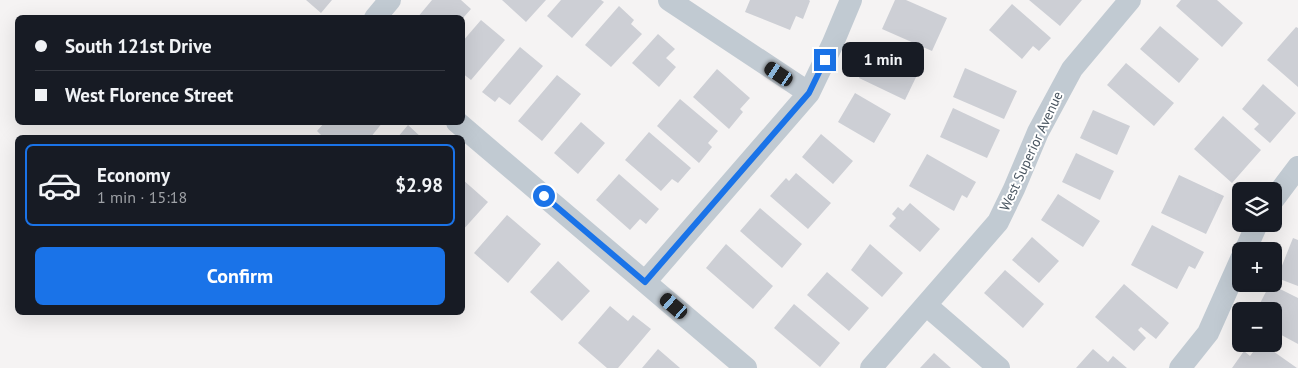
<!DOCTYPE html>
<html lang="en">
<head>
<meta charset="utf-8">
<style>
	body { margin:0; font-family:"PT Sans",sans-serif; background:#242831; color:#f1f3f6; height:100vh; display:flex; flex-direction:column; font-size:19px; white-space:nowrap }
	* { box-sizing:border-box; margin:0 }
	p { font-size:16px; color:#9ea1a6 }
	.icon { flex:none; width:28px; height:28px; fill:none; stroke:currentColor; stroke-width:2; stroke-linecap:round; stroke-linejoin:round }
	.map { position:relative; flex:1; overflow:hidden }
	.drawer { position:absolute; left:15px; top:135px; width:450px; height:180px; display:flex; flex-direction:column; background:#171b24; border-radius:8px; box-shadow:0 5px 20px #0002 }
	.drawer>* { flex:none }
	.top-card { position:absolute; left:15px; top:15px; width:450px; height:110px; border-radius:8px; box-shadow:0 5px 20px #0002; display:grid; align-content:center; height:110px; padding:0 20px; background:#171b24 }
	.buttons { position:absolute; left:1232px; top:182px; display:grid; gap:10px }
	.buttons a { display:grid; place-items:center; width:50px; height:50px; border-radius:8px; background:#171b24; box-shadow:0 5px 20px #0002; font-size:25px }
	.end { position:absolute; width:22px; height:22px; margin:-11px; border:6px solid #1a73e8; background:#fff; box-shadow:0 0 0 2px #fff }
	.from { border-radius:50% }
	.bubble { position:absolute; height:35px; border-radius:8px; background:#171b24; box-shadow:0 5px 20px #0002; font-size:16px; font-weight:600; line-height:35px; text-align:center }
	.car { position:absolute; width:15px; height:30px; margin:-15px -8px; border-radius:6px; box-shadow:0 0 4px 1px #0007; background:linear-gradient(#222 24%,#8ab4d8 0 40%,#222 0 76%,#8ab4d8 0 86%,#222 0) }
	.top-card b { display:flex; align-items:center; gap:18px; height:48px; font-size:19px }
	.top-card b+b { border-top:1px solid #363941 }
	.top-card i { width:12px; height:12px; background:#f1f3f6 }
	ul { padding:9px 0 0; list-style:none }
	li { display:flex; align-items:center; gap:15px; height:82px; margin:0 10px 8px; padding:0 10px; border:2px solid transparent; border-radius:8px }
	li div { flex:1 }
	li b { display:block; font-size:19px }
	li em { font-style:normal; font-weight:600 }
	li.current { border-color:#1a73e8 }
	li>.icon { width:45px; height:45px; stroke-width:1.5 }
	.primary-button { display:flex; gap:10px; margin-top:auto; padding:10px 20px }
	.primary-button a { flex:1; height:58px; border-radius:8px; background:#1a73e8; color:#fff; font-size:20px; font-weight:600; line-height:58px; text-align:center }
	.map>svg:first-child { display:block }
	.building { fill:#cdcfd5 }
	.lines { fill:none; stroke-linecap:round; stroke-linejoin:round }
	.street { stroke:#c1cad2; stroke-width:22 }
	.route { stroke:#1a73e8; stroke-width:6 }
	.labels { text-anchor:middle; dominant-baseline:central; stroke-width:4; stroke-linejoin:round; paint-order:stroke }
	.street-label { font-size:14px; fill:#4a5661; stroke:#fff }
</style>
</head>
<body>
<div class="map">
<svg width="1298" height="368" viewBox="0 0 1298 368">
	<rect width="100%" height="100%" fill="#f5f3f3"/>
	<!-- building -->
	<path class="building" d="M306 0H332L321 13Z
		M432 0H461L471 9 463 18H417Z
		M502 0H546L526 22Z
		M561 0H601L604 2 572 38 547 16Z
		M750 0H809L810 1 803 19 796 16 790 30 745 12Z
		M895 0H906L947 18 932 51 882 29Z
		M1029 0H1082L1060 26Z
		M1181 0H1217L1243 23 1222 47 1176 6Z
		M1012 4 1051 38 1039 51 1033 46 1022 59 989 30Z
		M619 6 634 20 631 24 642 34 611 67 585 45Z
		M481 20 505 40 471 80 462 73V42Z
		M1160 26 1199 59 1179 83 1140 49Z
		M1296 27 1298 28V87L1267 60Z
		M658 34 675 49 666 58 676 67 659 87 632 63Z
		M520 47 543 66 510 105 499 97 495 102 482 92Z
		M873 49 919 71 905 100 859 78Z
		M1126 63 1174 103 1154 126 1107 85Z
		M965 68 1017 91 1004 119 953 97Z
		M717 69 750 98 740 109 743 112 729 129 693 97Z
		M557 75 581 94 542 141 518 121Z
		M1263 84 1296 113 1270 143 1254 129 1259 124 1242 109Z
		M855 93 891 114 874 143 838 122Z
		M680 99 718 131 708 143 712 147 699 163 657 126Z
		M953 108 1000 130 987 158 940 137Z
		M1093 110 1130 126 1117 155 1080 138Z
		M1223 116 1261 150 1232 183 1194 149Z
		M325 122H383L370 138H324L317 131Z
		M581 122 605 143 578 174 554 153Z
		M408 125 422 138H397Z
		M649 132 691 168 678 183 672 179 661 191 625 160Z
		M821 134 853 161 833 184 802 157Z
		M1076 153 1114 171 1100 200 1062 182Z
		M927 154 976 182 967 198 962 195 954 211 909 186Z
		M796 173 831 203 808 229 770 196 786 178 789 181Z
		M619 174 659 209 646 224 640 219 630 230 596 200Z
		M1179 175 1224 196 1206 234 1161 213Z
		M462 179 488 202 462 231Z
		M1058 194 1100 221 1083 247 1041 220Z
		M910 203 940 229 920 252 889 226 896 218 892 214 898 207 903 211Z
		M760 208 802 244 782 268 740 231Z
		M507 215 541 244 508 283 474 253Z
		M1152 225 1204 252 1195 269 1189 266 1177 289 1131 265Z
		M1032 237 1059 261 1039 283 1012 260Z
		M1293 238 1298 240V286L1277 278Z
		M726 244 773 286 753 309 706 268Z
		M870 244 903 273 882 297 851 270Z
		M558 261 590 291 562 321 530 292Z
		M1005 270 1044 304 1023 328 984 293Z
		M827 272 869 308 849 331 807 295Z
		M1124 284 1169 323 1156 339 1141 327 1138 330 1146 338 1134 351 1095 317Z
		M1270 284 1298 298V344L1274 331V311H1256Z
		M794 304 840 343 820 367 774 328Z
		M610 306 628 321 633 315 651 329 618 368H607L578 343Z
		M1259 344H1263L1297 368H1232L1244 351 1250 356Z
		M658 349 680 368H642Z
		M1093 349 1108 362 1113 356 1127 368H1076Z
		M934 353 951 368H920Z"/>
	<g class="lines">
		<!-- street -->
		<path class="street" d="M669 0 809 93
			M375 18 390 0
			M457 122 746 368
			M1274 199 1298 167
			M1245 251 1257 224
			M645 282 809 93 833 43 851 0
			M926 305 999 368
			M871 368 998 222 1014 189 1038 132 1072 69 1130 0
			M1180 368 1208 333 1241 259"/>
	</g>
	<g class="lines">
		<!-- route -->
		<path class="route" d="M544 196 645 282 809 93 825 60"/>
	</g>
	<g class="labels">
		<!-- street labels -->
		<g class="street-label">
			<text transform="translate(1031 151) rotate(-65)">West Superior Avenue</text>
		</g>
	</g>
</svg>
<div class="buttons">
<a><svg class="icon" aria-label="layers" viewBox="0 0 24 24"><path d="M12 4l9 5-9 5-9-5zM3 14l9 5 9-5"/></svg></a>
<a>+</a>
<a>−</a>
</div>
<i class="end from" style="left:544px;top:196px"></i>
<i class="end" style="left:825px;top:60px"></i>
<div class="bubble" style="left:842px;top:42px;width:82px">1 min</div>
<i class="car" style="left:779px;top:74px;rotate:304deg"></i>
<i class="car" style="left:674px;top:306px;rotate:311deg"></i>
<div class="top-card">
<b><i class="from"></i>South 121st Drive</b>
<b><i></i>West Florence Street</b>
</div>
<section class="drawer">
<ul>
<li class="current"><svg class="icon" aria-label="car" viewBox="0 0 24 24"><path d="M5 17H2v-5l4-1 3-4h7l3 4 3 1v5h-3M9 17h6M6 11h13"/><circle cx="7" cy="17" r="2"/><circle cx="17" cy="17" r="2"/></svg><div><b>Economy</b><p>1 min · 15:18</p></div><em>$2.98</em></li>
</ul>
<div class="primary-button"><a>Confirm</a></div>
</section>
</div>
</body>
</html>
